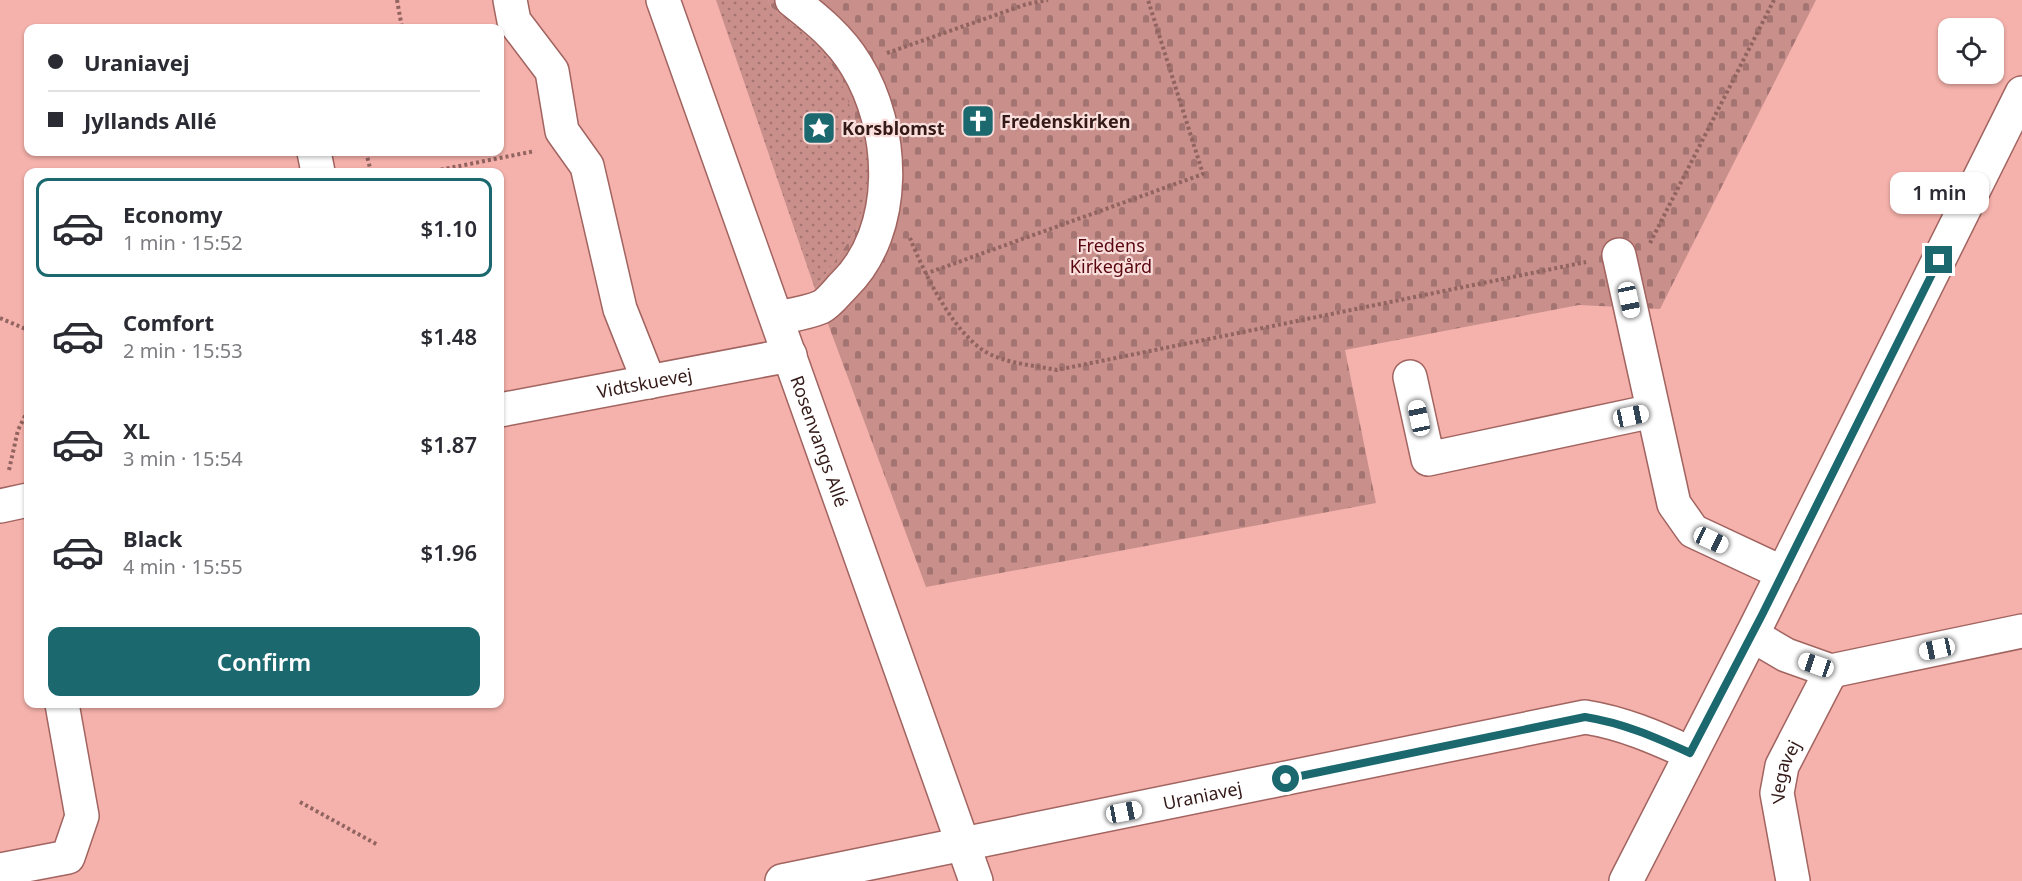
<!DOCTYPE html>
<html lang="en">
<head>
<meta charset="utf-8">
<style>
	body { margin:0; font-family:"Noto Sans",sans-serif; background:#f7f7f7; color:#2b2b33; height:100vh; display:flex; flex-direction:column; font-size:22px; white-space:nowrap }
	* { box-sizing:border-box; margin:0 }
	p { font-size:20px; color:#7c7c81 }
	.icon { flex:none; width:33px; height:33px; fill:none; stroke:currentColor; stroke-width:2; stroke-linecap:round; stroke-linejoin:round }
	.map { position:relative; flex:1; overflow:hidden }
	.panel { position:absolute; left:24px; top:168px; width:480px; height:540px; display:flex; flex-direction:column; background:#fff; border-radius:12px; box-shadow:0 2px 4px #0004 }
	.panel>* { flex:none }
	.banner { position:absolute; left:24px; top:24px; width:480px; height:132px; border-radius:12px; box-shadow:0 2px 4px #0004; display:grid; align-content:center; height:132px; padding:0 24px; background:#fff }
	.fabs { position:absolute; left:1938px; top:18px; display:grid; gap:12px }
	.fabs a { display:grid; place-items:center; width:66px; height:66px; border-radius:12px; background:#fff; box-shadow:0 2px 4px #0004; font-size:30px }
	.end { position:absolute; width:27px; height:27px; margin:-14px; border:8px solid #1b686f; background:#fff; box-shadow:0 0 0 3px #fff }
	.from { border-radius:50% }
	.bubble { position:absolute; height:42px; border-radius:12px; background:#fff; box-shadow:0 2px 4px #0004; font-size:20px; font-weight:600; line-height:42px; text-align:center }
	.car { position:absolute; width:18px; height:36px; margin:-18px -9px; border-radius:8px; box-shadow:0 0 4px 2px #0007; background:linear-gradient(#fff 24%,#345 0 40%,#fff 0 76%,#345 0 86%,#fff 0) }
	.banner b { display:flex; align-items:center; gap:21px; height:57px; font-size:22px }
	.banner b+b { border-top:2px solid #e1e1e2 }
	.banner i { width:15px; height:15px; background:#2b2b33 }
	ul { padding:10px 0 0; list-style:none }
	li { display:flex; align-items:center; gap:18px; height:99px; margin:0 12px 9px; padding:0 12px; border:3px solid transparent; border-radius:12px }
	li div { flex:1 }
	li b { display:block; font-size:22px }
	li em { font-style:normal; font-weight:600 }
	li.selected { border-color:#1b686f }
	li>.icon { width:54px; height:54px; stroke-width:1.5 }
	.button { display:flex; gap:12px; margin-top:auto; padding:12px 24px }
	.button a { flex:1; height:69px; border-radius:12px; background:#1b686f; color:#fff; font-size:24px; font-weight:600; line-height:69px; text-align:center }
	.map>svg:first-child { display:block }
	.cemetery { fill:url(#cemetery-stones) }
	.park { fill:url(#park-dots) }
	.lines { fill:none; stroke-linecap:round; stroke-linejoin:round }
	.minor-casing { stroke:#a16460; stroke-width:36 }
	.path { stroke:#926460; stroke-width:4; stroke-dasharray:3 3; stroke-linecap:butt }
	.minor { stroke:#fff; stroke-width:33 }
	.route { stroke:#1b686f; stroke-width:8 }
	.labels { text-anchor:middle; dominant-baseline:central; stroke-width:4.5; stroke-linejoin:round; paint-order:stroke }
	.poi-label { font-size:18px; font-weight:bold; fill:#331a18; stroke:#fadedb; text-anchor:start }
	.park-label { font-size:18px; fill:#57070d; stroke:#fadedb }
	.street-label { font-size:18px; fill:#331a18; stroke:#fadedb }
</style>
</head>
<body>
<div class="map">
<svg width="2022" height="881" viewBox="0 0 2022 881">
	<defs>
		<pattern id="cemetery-stones" width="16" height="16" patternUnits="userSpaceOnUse" patternTransform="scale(1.5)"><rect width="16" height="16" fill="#c88f8b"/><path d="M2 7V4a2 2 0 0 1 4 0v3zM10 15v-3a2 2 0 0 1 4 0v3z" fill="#a37471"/></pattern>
		<pattern id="park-dots" width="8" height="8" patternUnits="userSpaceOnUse" patternTransform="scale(1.5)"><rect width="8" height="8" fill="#c88f8b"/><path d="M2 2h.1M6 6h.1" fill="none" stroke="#a37471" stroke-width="1.8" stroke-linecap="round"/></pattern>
	</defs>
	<rect width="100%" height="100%" fill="#f5b1ab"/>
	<!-- cemetery -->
	<path class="cemetery" d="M768 0H1816L1660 309 1579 305 1345 350 1376 503 926 587 815 289 856 231 867 190 839 77 821 48 771 7Z"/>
	<!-- park -->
	<path class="park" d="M716 0H768L771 7 821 48 839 77 869 157 867 190 856 231 815 289Z"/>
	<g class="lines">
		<defs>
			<g id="minor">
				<path d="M510 0 514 21 552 71 562 131 587 166 620 309 649 382"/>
				<path id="s1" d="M663 0 976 881"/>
				<path d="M314 152 318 172"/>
				<path d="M1619 255 1674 504 1693 531 1783 573"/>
				<path d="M777 318C791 315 807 313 821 307 829 303 837 292 844 285 900 230 895 128 856 65 840 38 816 19 792 0"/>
				<path d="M1410 377 1428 459 1653 411"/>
				<path id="s2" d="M500 410 790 355"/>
				<path d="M0 506 28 500"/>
				<path d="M1752 635 1786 655 1831 671 2022 631"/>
				<path d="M0 870 68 857 82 816 62 704"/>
				<path id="s3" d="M782 881 1585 717C1623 723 1655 737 1690 753"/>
				<path d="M1626 881 1752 635 2022 93"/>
				<path id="s4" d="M1793 881 1777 793 1782 766 1831 671"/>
			</g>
		</defs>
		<!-- minor casing -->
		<use href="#minor" class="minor-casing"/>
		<!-- path -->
		<path class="path" d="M397 0 402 28
			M887 53 1027 4 1048 0
			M366 152 371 172
			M429 172 535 151
			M910 238C924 273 957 342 994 356 1014 364 1036 366 1057 370L1586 262
			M1650 243 1774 0
			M925 274 1203 174 1148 0
			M0 318 28 330
			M28 347 26 355 28 364
			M9 470 18 430 28 410
			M300 802 378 845"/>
		<!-- minor -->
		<use href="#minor" class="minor"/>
	</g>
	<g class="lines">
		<!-- route -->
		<path class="route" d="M1286 779 1585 717C1623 723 1655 737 1690 753L1762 615 1939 260"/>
	</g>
	<!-- icons -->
	<defs>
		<symbol id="church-square" viewBox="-11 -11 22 22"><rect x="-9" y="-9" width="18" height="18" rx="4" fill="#1b686f" stroke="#fadedb"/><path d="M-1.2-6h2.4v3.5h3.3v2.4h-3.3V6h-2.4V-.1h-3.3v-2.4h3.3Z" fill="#fff"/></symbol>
		<symbol id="sight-square" viewBox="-11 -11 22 22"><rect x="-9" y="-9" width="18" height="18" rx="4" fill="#1b686f" stroke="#fadedb"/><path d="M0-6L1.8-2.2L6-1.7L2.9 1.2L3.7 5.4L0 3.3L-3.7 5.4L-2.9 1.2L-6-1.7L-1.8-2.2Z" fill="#fff"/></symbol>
	</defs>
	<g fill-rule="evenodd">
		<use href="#church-square" x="959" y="102" width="38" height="38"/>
		<use href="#sight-square" x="800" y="109" width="38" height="38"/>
	</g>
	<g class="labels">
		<!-- poi labels -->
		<g class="poi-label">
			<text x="1001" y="121">Fredenskirken</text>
			<text x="842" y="128">Korsblomst</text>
		</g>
		<!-- park labels -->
		<g class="park-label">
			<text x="1111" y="245">Fredens<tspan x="1111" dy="21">Kirkegård</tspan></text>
		</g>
		<!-- street labels -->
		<g class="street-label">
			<text stroke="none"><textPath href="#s2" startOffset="147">Vidtskuevej</textPath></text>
			<text stroke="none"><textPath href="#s1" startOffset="468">Rosenvangs Allé</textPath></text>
			<text stroke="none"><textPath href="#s4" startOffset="112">Vegavej</textPath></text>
			<text stroke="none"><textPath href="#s3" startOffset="429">Uraniavej</textPath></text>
		</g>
	</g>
</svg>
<div class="fabs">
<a><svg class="icon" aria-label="locate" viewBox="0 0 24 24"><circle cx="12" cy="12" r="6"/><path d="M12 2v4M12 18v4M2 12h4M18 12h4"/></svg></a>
</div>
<i class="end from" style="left:1286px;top:779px"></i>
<i class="end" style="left:1939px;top:260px"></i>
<div class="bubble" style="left:1890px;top:172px;width:99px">1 min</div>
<i class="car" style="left:1629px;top:300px;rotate:168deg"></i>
<i class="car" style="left:1631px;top:416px;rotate:78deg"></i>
<i class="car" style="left:1419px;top:418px;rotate:348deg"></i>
<i class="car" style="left:1711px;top:540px;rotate:115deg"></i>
<i class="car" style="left:1937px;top:649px;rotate:258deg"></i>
<i class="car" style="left:1816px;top:665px;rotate:289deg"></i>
<i class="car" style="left:1124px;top:812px;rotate:79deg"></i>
<div class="banner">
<b><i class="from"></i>Uraniavej</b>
<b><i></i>Jyllands Allé</b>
</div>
<section class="panel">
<ul>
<li class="selected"><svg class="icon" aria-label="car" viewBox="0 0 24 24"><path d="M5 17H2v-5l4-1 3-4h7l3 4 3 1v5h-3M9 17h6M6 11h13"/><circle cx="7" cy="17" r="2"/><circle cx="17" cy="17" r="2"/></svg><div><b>Economy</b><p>1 min · 15:52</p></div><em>$1.10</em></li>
<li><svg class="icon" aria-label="car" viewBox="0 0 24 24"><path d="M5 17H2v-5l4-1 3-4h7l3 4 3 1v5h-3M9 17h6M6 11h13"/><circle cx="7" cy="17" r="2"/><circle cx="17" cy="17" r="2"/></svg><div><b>Comfort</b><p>2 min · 15:53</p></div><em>$1.48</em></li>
<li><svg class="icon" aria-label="car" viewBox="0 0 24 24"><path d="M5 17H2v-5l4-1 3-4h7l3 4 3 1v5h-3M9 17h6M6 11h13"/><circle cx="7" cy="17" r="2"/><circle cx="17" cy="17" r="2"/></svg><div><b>XL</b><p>3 min · 15:54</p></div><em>$1.87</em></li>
<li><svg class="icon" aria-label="car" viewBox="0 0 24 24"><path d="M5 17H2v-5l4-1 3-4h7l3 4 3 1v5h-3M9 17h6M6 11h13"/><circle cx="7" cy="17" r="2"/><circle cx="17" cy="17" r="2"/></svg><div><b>Black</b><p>4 min · 15:55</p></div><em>$1.96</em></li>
</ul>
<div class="button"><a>Confirm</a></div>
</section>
</div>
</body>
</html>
